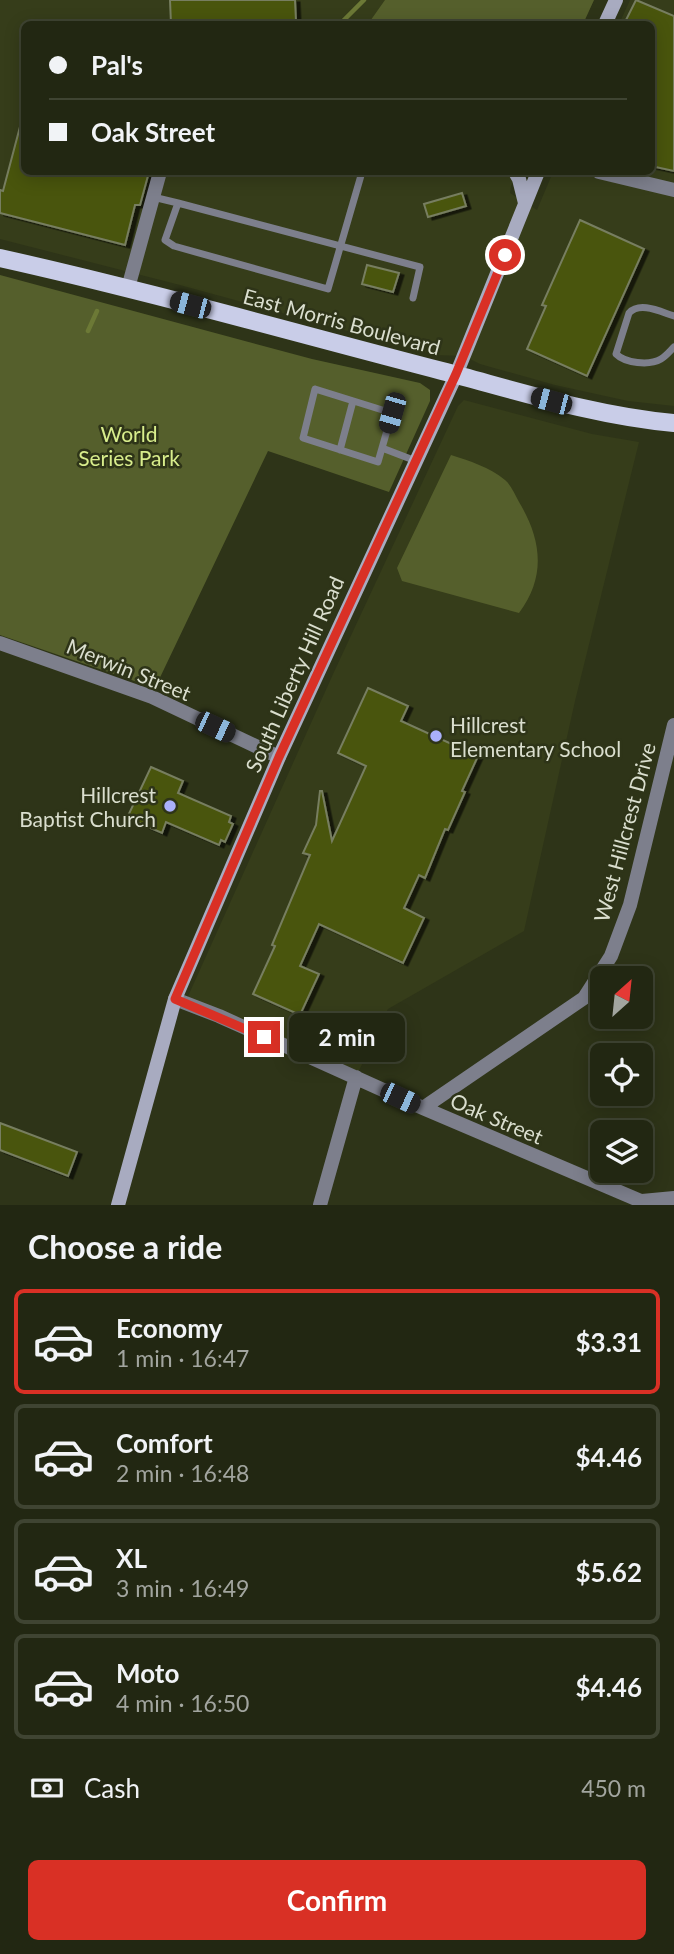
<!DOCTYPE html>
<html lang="en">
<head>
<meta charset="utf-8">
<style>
	body { margin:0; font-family:Lato,sans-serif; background:#2a2f1b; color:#f1f3f6; height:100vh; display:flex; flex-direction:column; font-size:26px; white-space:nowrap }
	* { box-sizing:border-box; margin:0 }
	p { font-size:23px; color:#a2a59f }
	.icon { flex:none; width:38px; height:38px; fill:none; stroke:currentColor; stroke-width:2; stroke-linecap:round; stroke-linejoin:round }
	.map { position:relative; height:1205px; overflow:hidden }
	.drawer { display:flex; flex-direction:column; background:#222712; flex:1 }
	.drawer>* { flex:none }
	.hud { position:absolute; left:21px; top:21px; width:634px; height:154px; border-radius:10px; box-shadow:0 4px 18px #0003,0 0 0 2px #3f4432; display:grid; align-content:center; height:154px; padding:0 28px; background:#222712 }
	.needle { width:46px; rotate:27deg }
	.tools { position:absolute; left:590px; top:966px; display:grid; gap:14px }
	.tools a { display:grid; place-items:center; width:63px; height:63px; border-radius:10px; background:#222712; box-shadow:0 4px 18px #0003,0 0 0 2px #3f4432; font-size:35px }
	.end { position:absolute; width:32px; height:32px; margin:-16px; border:9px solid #d93025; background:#fff; box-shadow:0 0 0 4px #fff }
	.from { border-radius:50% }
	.bubble { position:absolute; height:49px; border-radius:10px; background:#222712; box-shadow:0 4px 18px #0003,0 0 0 2px #3f4432; font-size:23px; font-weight:700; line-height:49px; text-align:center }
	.car { position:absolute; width:21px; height:42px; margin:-21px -10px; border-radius:9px; box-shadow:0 0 5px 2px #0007; background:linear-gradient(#222 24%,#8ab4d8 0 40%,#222 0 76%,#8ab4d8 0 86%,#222 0) }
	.hud b { display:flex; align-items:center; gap:24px; height:66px; font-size:26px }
	.hud b+b { border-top:2px solid #3f4432 }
	.hud i { width:18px; height:18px; background:#f1f3f6 }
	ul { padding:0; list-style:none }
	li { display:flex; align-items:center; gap:21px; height:105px; margin:0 14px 10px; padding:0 14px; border:4px solid #3f4432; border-radius:10px }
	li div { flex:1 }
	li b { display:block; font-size:26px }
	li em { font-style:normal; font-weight:700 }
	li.current { border-color:#d93025 }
	li>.icon { width:63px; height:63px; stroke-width:1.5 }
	h2 { padding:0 28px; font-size:32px; line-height:84px }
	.pay { display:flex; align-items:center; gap:18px; height:77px; padding:0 28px; font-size:26px }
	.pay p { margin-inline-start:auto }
	.button { display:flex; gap:14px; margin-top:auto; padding:14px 28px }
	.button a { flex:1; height:80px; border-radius:10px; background:#d93025; color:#fff; font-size:28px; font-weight:700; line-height:80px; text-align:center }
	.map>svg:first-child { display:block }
	.built { fill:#363d1a }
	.green { fill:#555f2c }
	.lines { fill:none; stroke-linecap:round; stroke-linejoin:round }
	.stream { stroke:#6c7936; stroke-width:4.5 }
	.building { fill:#4a550c; stroke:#777e60; stroke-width:2; filter:url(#shadow) }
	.lane { stroke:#7d7f8c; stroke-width:7 }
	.street { stroke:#7d7f8c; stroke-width:14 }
	.secondary { stroke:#a8abc0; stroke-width:14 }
	.primary { stroke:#c9cde8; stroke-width:18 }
	.route { stroke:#d93025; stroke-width:9 }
	.poi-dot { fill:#aab0fb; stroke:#2e3418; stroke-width:2.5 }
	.labels { text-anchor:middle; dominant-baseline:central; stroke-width:5; stroke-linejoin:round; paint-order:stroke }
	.street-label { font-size:21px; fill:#dadece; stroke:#2e3418 }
	.park-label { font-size:21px; fill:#d8ed8c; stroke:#2e3418 }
	.poi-label { font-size:21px; fill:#dadece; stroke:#2e3418; text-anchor:start }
</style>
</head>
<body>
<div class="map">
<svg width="674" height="1205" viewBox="0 0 674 1205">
	<defs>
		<filter id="shadow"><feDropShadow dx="4.5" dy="2.5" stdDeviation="0" flood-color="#0009"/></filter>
	</defs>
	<rect width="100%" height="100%" fill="#2e3418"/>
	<!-- built -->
	<path class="built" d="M0 0H594L583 24H24V172H518L511 186 510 193 537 210 553 172H651V24H619L630 0H674V406L628 401 555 385 480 364 464 356 435 355 180 285 0 239Z
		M464 400 592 434 639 442 575 701 524 931 388 1009 356 1077 185 1003 334 672 458 406Z"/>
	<!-- green -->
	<path class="green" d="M385 0H594L583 24H368Z
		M0 275 312 359 420 383 430 390V401L389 492 268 451 155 688 0 635Z
		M451 455C469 461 490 467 505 480 511 485 515 495 519 502 542 540 546 577 519 613L402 581 397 568Z"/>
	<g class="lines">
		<!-- stream -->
		<path class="stream" d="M340 24 364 0
			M88 331 97 311"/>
	</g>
	<!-- building -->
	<path class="building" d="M170 0H295L296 21 171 24Z
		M636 0 674 16V171L651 166V24H624Z
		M21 123H24V172H149L140 205H135L125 245 0 213V190L3 191Z
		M462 193 466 206 428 217 424 204Z
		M580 220 644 249 587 376 527 349 546 306 542 305Z
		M367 265 399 273 393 292 362 284Z
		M368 688 408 706 401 721 478 756 462 791 465 792 448 830 445 829 425 878 419 875 404 908 424 918 403 963 319 924 300 966 319 974 300 1015 253 994 275 946 272 945 310 855 303 853 316 825 320 791H322L332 841 366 766 338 753Z
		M151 767 183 781 178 793 231 816 229 822 233 824 225 842 221 840 219 845 166 822 162 833 127 818Z
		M0 1123 77 1152 68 1176 0 1150Z"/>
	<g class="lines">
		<!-- lane -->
		<path class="lane" d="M153 197 178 203 165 240 174 246 328 289 362 172
			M178 203 420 267 413 298
			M674 316C661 312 640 301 629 313L616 354C625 363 649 366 661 359 666 356 670 351 674 347
			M382 448 378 462 303 438 315 389 392 413 382 448 416 461
			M340 450 353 401"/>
		<!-- street -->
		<path class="street" d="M599 172 674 190
			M128 288 160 172
			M0 643 152 697 279 757
			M175 999 219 1016 423 1108 650 1205
			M423 1108 584 998 611 956 630 905 674 725
			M642 1201 674 1198
			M320 1205 356 1077"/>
		<!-- secondary -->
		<path class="secondary" d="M605 24 616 0
			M515 172 519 179 525 203
			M118 1205 175 999 279 757 456 375 538 172"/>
		<!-- primary -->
		<path class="primary" d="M0 258C148 291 295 333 442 371 518 391 595 416 674 423"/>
	</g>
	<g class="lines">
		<!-- route -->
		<path class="route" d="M264 1037 175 999 279 757 456 374 505 255"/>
	</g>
	<!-- markers -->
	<g class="poi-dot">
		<circle cx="436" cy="736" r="7"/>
		<circle cx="170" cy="806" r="7"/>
	</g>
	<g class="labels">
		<!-- street labels -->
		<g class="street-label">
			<text transform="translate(342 321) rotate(15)">East Morris Boulevard</text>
			<text transform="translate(129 669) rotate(22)">Merwin Street</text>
			<text transform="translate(294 674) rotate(-66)">South Liberty Hill Road</text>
			<text transform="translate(624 832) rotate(-75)">West Hillcrest Drive</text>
			<text transform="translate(497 1118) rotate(23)">Oak Street</text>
		</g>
		<!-- park labels -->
		<g class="park-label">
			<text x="129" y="433">World<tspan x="129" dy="24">Series Park</tspan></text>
		</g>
		<!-- poi labels -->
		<g class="poi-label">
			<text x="450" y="724">Hillcrest<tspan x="450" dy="24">Elementary School</tspan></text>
			<text x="156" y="794" text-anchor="end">Hillcrest<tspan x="156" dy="24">Baptist Church</tspan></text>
		</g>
	</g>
</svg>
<div class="tools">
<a><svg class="needle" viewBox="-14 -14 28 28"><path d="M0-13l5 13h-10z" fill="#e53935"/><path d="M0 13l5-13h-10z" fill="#a2a59f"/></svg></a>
<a><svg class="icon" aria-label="locate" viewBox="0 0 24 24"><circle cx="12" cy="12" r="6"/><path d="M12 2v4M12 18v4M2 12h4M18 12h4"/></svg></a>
<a><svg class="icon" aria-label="layers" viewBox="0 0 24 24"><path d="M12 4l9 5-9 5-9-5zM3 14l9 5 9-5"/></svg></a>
</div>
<i class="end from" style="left:505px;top:255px"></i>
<i class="end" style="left:264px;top:1037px"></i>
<div class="bubble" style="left:289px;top:1013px;width:116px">2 min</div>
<i class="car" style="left:190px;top:305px;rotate:285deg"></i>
<i class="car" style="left:551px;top:401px;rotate:285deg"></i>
<i class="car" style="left:392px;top:413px;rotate:196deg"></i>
<i class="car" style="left:215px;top:727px;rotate:115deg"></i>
<i class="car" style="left:400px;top:1098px;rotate:115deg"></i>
<div class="hud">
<b><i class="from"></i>Pal's</b>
<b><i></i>Oak Street</b>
</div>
</div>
<section class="drawer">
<h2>Choose a ride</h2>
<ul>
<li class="current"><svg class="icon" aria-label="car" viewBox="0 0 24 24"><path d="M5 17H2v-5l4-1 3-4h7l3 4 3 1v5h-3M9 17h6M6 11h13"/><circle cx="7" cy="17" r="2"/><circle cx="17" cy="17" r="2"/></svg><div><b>Economy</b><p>1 min · 16:47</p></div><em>$3.31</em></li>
<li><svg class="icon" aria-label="car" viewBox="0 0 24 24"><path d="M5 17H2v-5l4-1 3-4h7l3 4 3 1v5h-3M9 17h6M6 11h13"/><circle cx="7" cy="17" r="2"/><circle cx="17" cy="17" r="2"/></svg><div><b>Comfort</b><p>2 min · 16:48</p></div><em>$4.46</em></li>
<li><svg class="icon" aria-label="car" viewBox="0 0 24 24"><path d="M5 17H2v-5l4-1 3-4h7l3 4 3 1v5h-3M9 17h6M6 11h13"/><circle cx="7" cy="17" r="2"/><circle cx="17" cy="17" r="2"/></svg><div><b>XL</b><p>3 min · 16:49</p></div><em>$5.62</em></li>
<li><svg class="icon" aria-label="car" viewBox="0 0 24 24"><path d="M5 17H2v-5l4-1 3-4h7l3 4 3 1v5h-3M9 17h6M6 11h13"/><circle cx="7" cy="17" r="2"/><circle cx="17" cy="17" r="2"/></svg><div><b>Moto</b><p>4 min · 16:50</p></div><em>$4.46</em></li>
</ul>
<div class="pay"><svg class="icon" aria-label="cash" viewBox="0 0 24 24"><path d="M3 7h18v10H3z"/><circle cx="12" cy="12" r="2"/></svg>Cash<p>450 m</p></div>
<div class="button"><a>Confirm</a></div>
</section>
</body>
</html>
